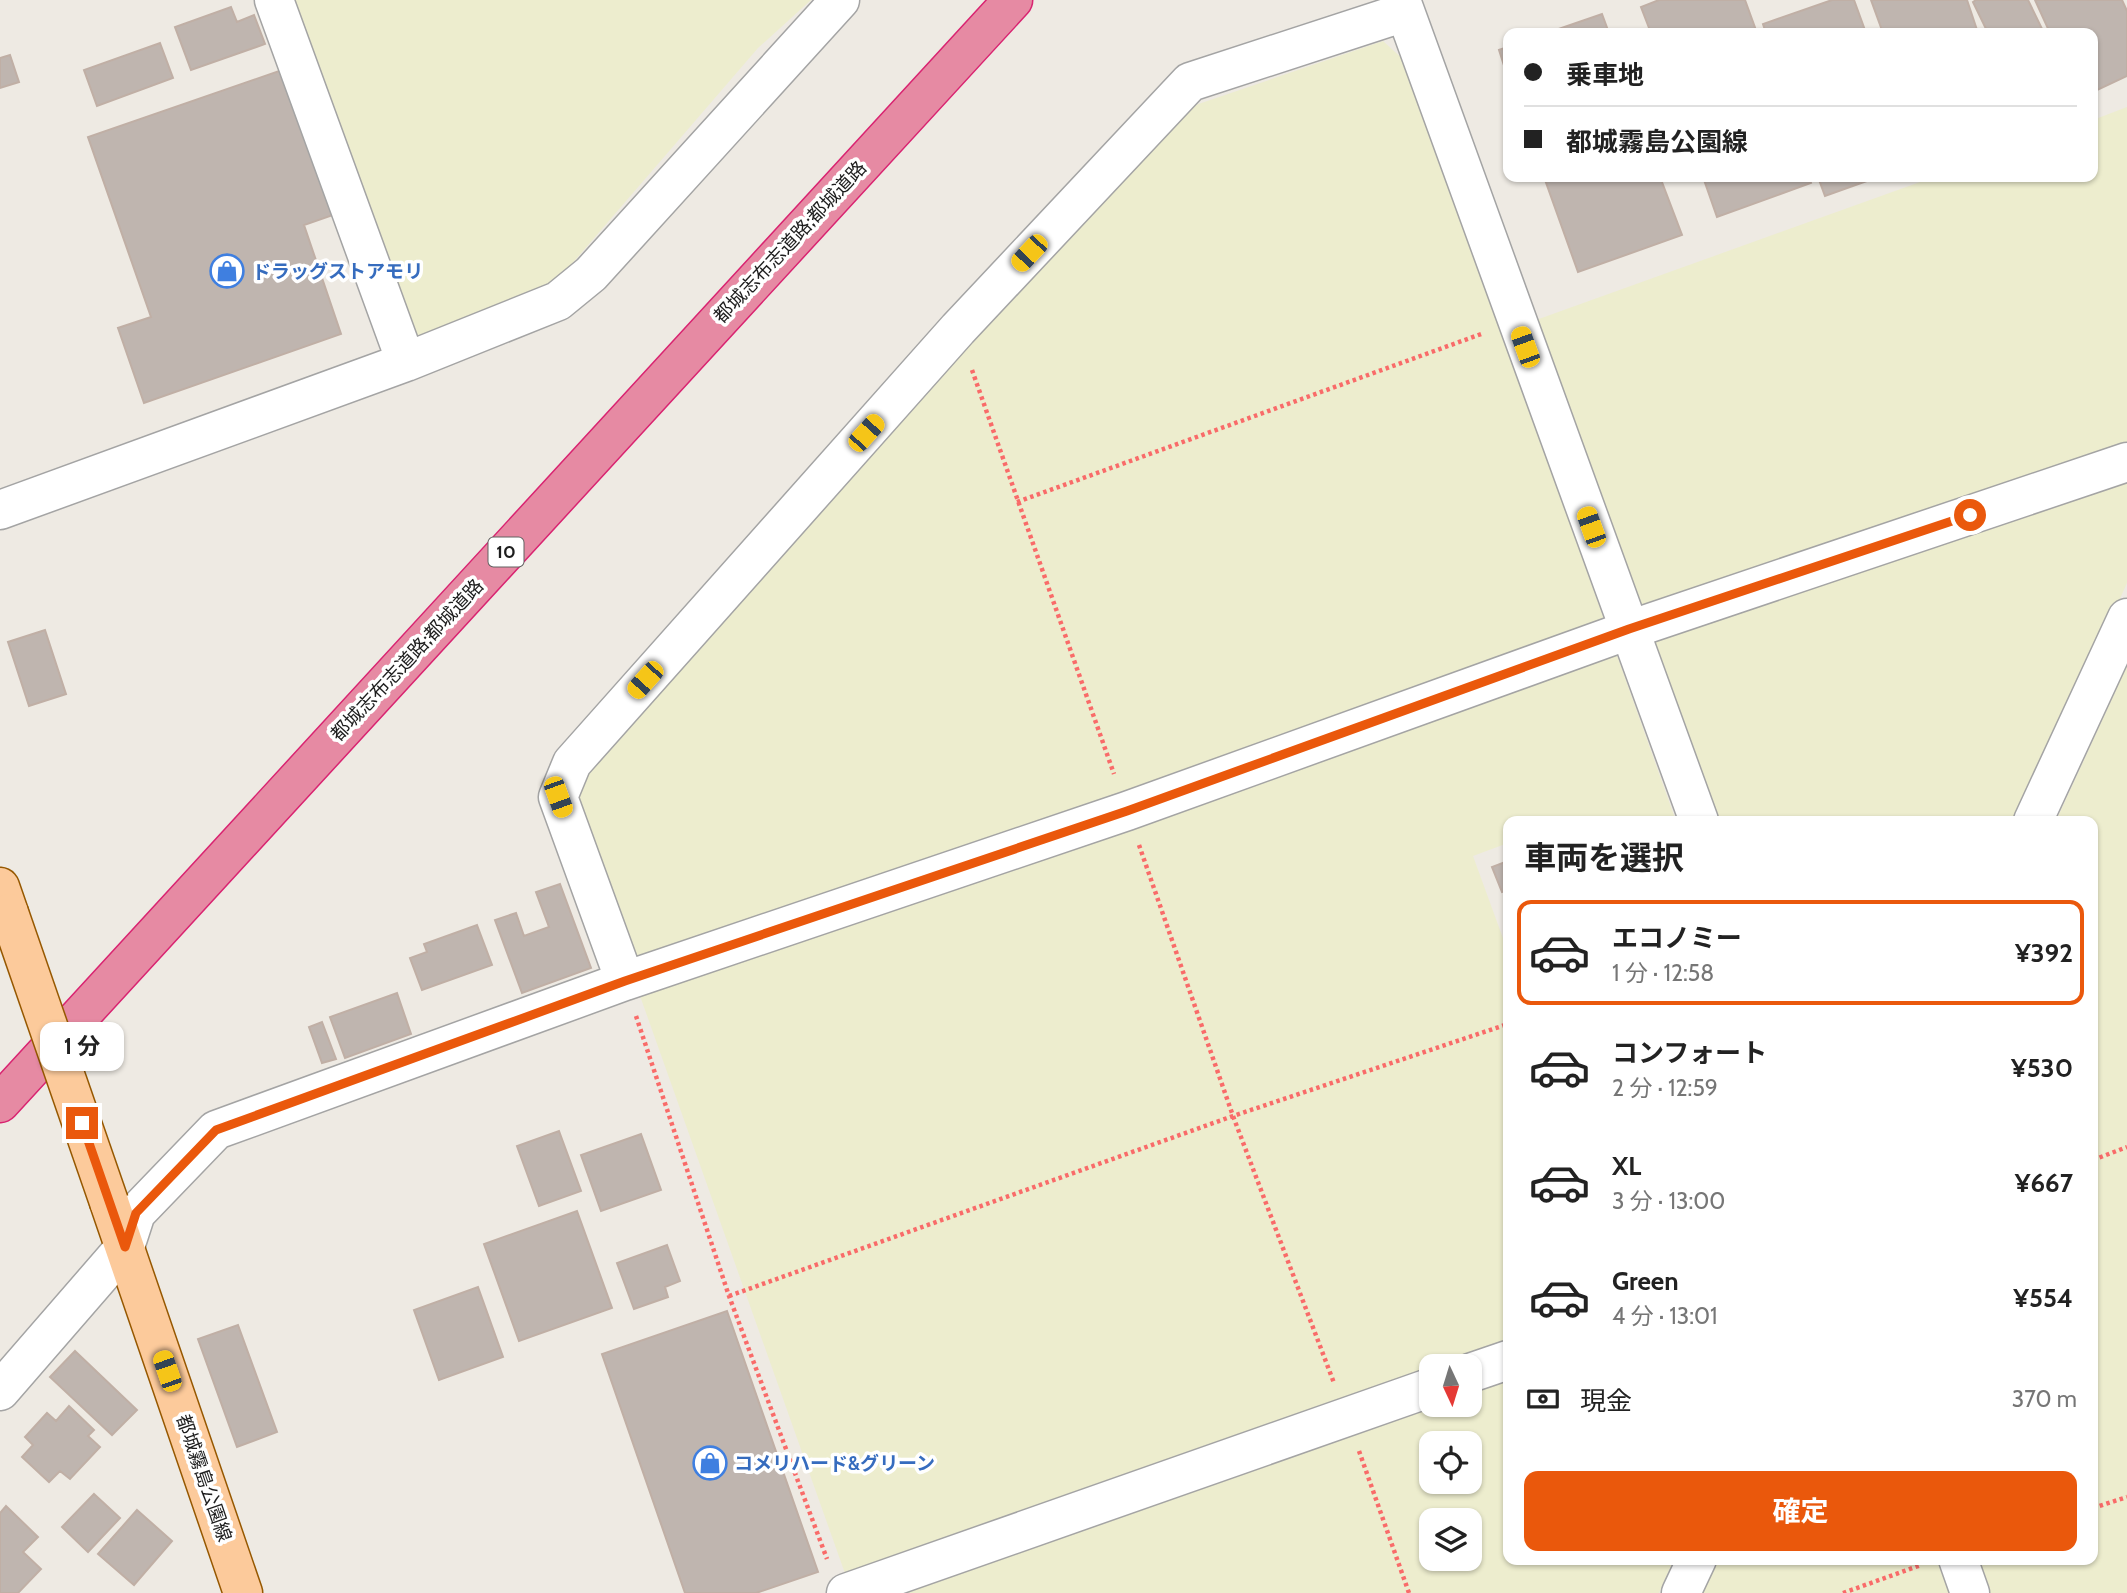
<!DOCTYPE html>
<html lang="ja">
<head>
<meta charset="utf-8">
<style>
	body { margin:0; font-family:Cabin,"Noto Sans JP",sans-serif; background:#f2f2f2; color:#222; height:100vh; display:flex; flex-direction:column; font-size:26px; white-space:nowrap }
	* { box-sizing:border-box; margin:0 }
	p { font-size:23px; color:#767676 }
	.icon { flex:none; width:38px; height:38px; fill:none; stroke:currentColor; stroke-width:2; stroke-linecap:round; stroke-linejoin:round }
	.map { position:relative; flex:1; overflow:hidden }
	.details { position:absolute; left:1503px; top:816px; width:595px; height:749px; display:flex; flex-direction:column; background:#fff; border-radius:14px; box-shadow:0 2px 5px #0004 }
	.details>* { flex:none }
	.guide { position:absolute; left:1503px; top:28px; width:595px; height:154px; border-radius:14px; box-shadow:0 2px 5px #0004; display:grid; align-content:center; height:154px; padding:0 21px; background:#fff }
	.needle { width:46px; rotate:176deg }
	.tools { position:absolute; left:1419px; top:1354px; display:grid; gap:14px }
	.tools a { display:grid; place-items:center; width:63px; height:63px; border-radius:14px; background:#fff; box-shadow:0 2px 5px #0004; font-size:35px }
	.end { position:absolute; width:32px; height:32px; margin:-16px; border:9px solid #ea580c; background:#fff; box-shadow:0 0 0 4px #fff }
	.from { border-radius:50% }
	.bubble { position:absolute; height:49px; border-radius:14px; background:#fff; box-shadow:0 2px 5px #0004; font-size:23px; font-weight:700; line-height:49px; text-align:center }
	.car { position:absolute; width:21px; height:42px; margin:-21px -10px; border-radius:9px; box-shadow:0 0 5px 2px #0007; background:linear-gradient(#f5c518 24%,#345 0 40%,#f5c518 0 76%,#345 0 86%,#f5c518 0) }
	.guide b { display:flex; align-items:center; gap:24px; height:66px; font-size:26px }
	.guide b+b { border-top:2px solid #e0e0e0 }
	.guide i { width:18px; height:18px; background:#222 }
	ul { padding:0; list-style:none }
	li { display:flex; align-items:center; gap:21px; height:105px; margin:0 14px 10px; padding:0 7px; border:4px solid transparent; border-radius:14px }
	li div { flex:1 }
	li b { display:block; font-size:26px }
	li em { font-style:normal; font-weight:700 }
	li.active { border-color:#ea580c }
	li>.icon { width:63px; height:63px; stroke-width:1.5 }
	h2 { padding:0 21px; font-size:32px; line-height:84px }
	.pay { display:flex; align-items:center; gap:18px; height:77px; padding:0 21px; font-size:26px }
	.pay p { margin-inline-start:auto }
	.action { display:flex; gap:14px; margin-top:auto; padding:14px 21px }
	.action a { flex:1; height:80px; border-radius:14px; background:#ea580c; color:#fff; font-size:28px; font-weight:700; line-height:80px; text-align:center }
	.map>svg:first-child { display:block }
	.farmland { fill:#ededce; fill-rule:evenodd }
	.building { fill:#bfb5af; stroke:#c0afa5; stroke-width:2 }
	.lines { fill:none; stroke-linecap:round; stroke-linejoin:round }
	.minor-casing { stroke:#a4a4a4; stroke-width:41 }
	.major-casing { stroke:#965800; stroke-width:41 }
	.highway-casing { stroke:#d92471; stroke-width:41 }
	.path { stroke:#f96b69; stroke-width:4.5; stroke-dasharray:3.5 3.5; stroke-linecap:butt }
	.minor { stroke:#fff; stroke-width:38 }
	.major { stroke:#fcca9b; stroke-width:38 }
	.highway { stroke:#e68aa3; stroke-width:38 }
	.major-bridge-casing { stroke:#965800; stroke-width:41; stroke-linecap:butt }
	.major-bridge { stroke:#fcca9b; stroke-width:38 }
	.route { stroke:#ea580c; stroke-width:9 }
	.labels { text-anchor:middle; dominant-baseline:central; stroke-width:7; stroke-linejoin:round; paint-order:stroke }
	.shield { fill:#fff; stroke:#616161; stroke-width:2 }
	.shield-label { font-size:18px; font-weight:bold; fill:#1d1d1d }
	.street-label { font-size:19px; fill:#1d1d1d; stroke:#fff }
	.shop-label { font-size:19px; font-weight:bold; fill:#366cbe; stroke:#fff; text-anchor:start }
</style>
</head>
<body>
<div class="map">
<svg width="2127" height="1593" viewBox="0 0 2127 1593">
	<rect width="100%" height="100%" fill="#eeeae3"/>
	<!-- farmland -->
	<path class="farmland" d="M284 0H811L758 48 545 295 414 339Z
		M1383 41 1405 61 1676 821H1574L1573 819 1567 821H1508V843L1473 856 1508 952V1349L1458 1367H1432L1431 1376 847 1579 568 793 1178 111Z
		M2127 107V583L2020 821H1715L1536 320 1934 177H2093V120Z
		M2127 666V1593H1990L1978 1559H2093V821H2056Z
		M1508 1374V1559H1674L1659 1593H892L1432 1405H1470V1388ZM1432 1444H1470V1482H1432ZM1432 1521H1470V1559H1432Z
		M1710 1559H1942L1954 1593H1694Z"/>
	<!-- building -->
	<path class="building" d="M1659 0H1745L1757 33H1651L1641 7Z
		M1832 0H1854L1866 33H1766L1763 24Z
		M1871 0H1967L1978 33H1883Z
		M1976 0H2028L2044 33H1988L1973 2Z
		M2035 0H2122L2127 11V76L2093 92V33H2050Z
		M231 7 237 22 254 15 265 44 191 70 175 27Z
		M1602 14 1609 33H1547Z
		M160 43 173 78 97 106 84 70Z
		M1508 47V78L1499 50Z
		M10 55 19 82 0 88V58Z
		M285 69 336 214 304 225 341 334 144 403 118 328 151 317 88 137Z
		M1544 177H1660L1682 235 1578 272Z
		M1703 177H1809L1811 183 1717 217Z
		M1818 177H1878L1825 196Z
		M45 630 66 694 29 706 8 642Z
		M1508 861V890L1502 892 1492 867Z
		M560 884 591 968 522 993 495 920 516 913 524 936 549 927 536 892Z
		M477 925 492 965 422 990 410 958 427 952 424 944Z
		M397 993 411 1034 345 1058 330 1017Z
		M322 1022 336 1059 322 1063 309 1027Z
		M559 1131 581 1191 539 1206 517 1146Z
		M641 1134 661 1190 601 1211 581 1155Z
		M577 1211 612 1308 519 1341 484 1244Z
		M667 1245 680 1281 665 1287 668 1297 634 1309 617 1263Z
		M478 1287 503 1357 439 1380 414 1310Z
		M727 1311 818 1572 756 1593H685L602 1354Z
		M238 1325 277 1432 237 1447 198 1339Z
		M75 1351 137 1410 112 1435 50 1377Z
		M69 1406 94 1430 88 1436 100 1447 70 1479 60 1471 49 1482 22 1457 33 1445 25 1437 47 1413 56 1421Z
		M94 1494 120 1518 88 1552 62 1527Z
		M6 1506 38 1537 23 1552 41 1569 18 1593H0V1513Z
		M137 1510 172 1541 134 1585 98 1554Z"/>
	<g class="lines">
		<defs>
			<path id="minor" d="M274 0 406 362
				M1401 0 1699 821
				M0 510 406 362 558 301 591 274 840 0
				M2033 821 2127 618
				M625 981 558 797 572 763 958 329 1190 82 1405 12
				M1470 1373 1508 1360
				M0 1391 125 1247 136 1213 216 1130 625 981 1127 811 1629 630 2127 462
				M1958 1559 1970 1593
				M846 1593 1432 1387
				M1681 1593 1697 1559"/>
			<path id="major" d="M0 887 9 913
				M109 1202 243 1593"/>
			<path id="highway" d="M0 1103 1013 0"/>
		</defs>
		<!-- minor casing -->
		<use href="#minor" class="minor-casing"/>
		<!-- major casing -->
		<use href="#major" class="major-casing"/>
		<!-- highway casing -->
		<use href="#highway" class="highway-casing"/>
		<!-- path -->
		<path class="path" d="M972 370 1114 774
			M1017 502 1484 333
			M1139 845 1233 1116 1334 1383
			M636 1016 729 1296 827 1559
			M2093 1160 2127 1147
			M729 1296 1233 1116 1508 1024
			M1359 1451 1409 1593
			M2093 1508 2127 1497
			M1843 1593 1921 1565"/>
		<!-- minor -->
		<use href="#minor" class="minor"/>
		<!-- major -->
		<use href="#major" class="major"/>
		<!-- highway -->
		<use href="#highway" class="highway"/>
		<defs>
			<path id="major-bridge" d="M9 913 109 1202"/>
		</defs>
		<!-- major-bridge casing -->
		<use href="#major-bridge" class="major-bridge-casing"/>
		<!-- major-bridge -->
		<use href="#major-bridge" class="major-bridge"/>
	</g>
	<g class="lines">
		<!-- route -->
		<path class="route" d="M82 1123 125 1247 136 1213 216 1130 625 981 1127 811 1629 629 1970 515"/>
	</g>
	<!-- icons -->
	<defs>
		<symbol id="shop-ring" viewBox="-11 -11 22 22"><circle r="9.5" fill="#fff" stroke="#3f7fe0" stroke-width="1.5"/><path d="M-5-2.5h2.3a2.7 3.5 0 0 1 5.4 0H5L5.5 6h-11ZM-1.5-2.5h3a1.5 2.3 0 0 0-3 0Z" fill="#3f7fe0"/></symbol>
	</defs>
	<g fill-rule="evenodd">
		<use href="#shop-ring" x="208" y="252" width="38" height="38"/>
		<use href="#shop-ring" x="691" y="1444" width="38" height="38"/>
	</g>
	<g class="labels">
		<!-- shield labels -->
		<rect class="shield" x="488.5" y="537.5" width="35" height="29" rx="5"/>
		<g class="shield-label">
			<text x="506" y="552">10</text>
		</g>
		<!-- street labels -->
		<g class="street-label">
			<text transform="translate(790 242) rotate(-47)">都城志布志道路;都城道路</text>
			<text transform="translate(407 660) rotate(-47)">都城志布志道路;都城道路</text>
			<text transform="translate(204 1478) rotate(71)">都城霧島公園線</text>
		</g>
		<!-- shop labels -->
		<g class="shop-label">
			<text x="252" y="271">ドラッグストアモリ</text>
			<text x="734" y="1463">コメリハード&amp;グリーン</text>
		</g>
	</g>
</svg>
<div class="tools">
<a><svg class="needle" viewBox="-14 -14 28 28"><path d="M0-13l5 13h-10z" fill="#e53935"/><path d="M0 13l5-13h-10z" fill="#767676"/></svg></a>
<a><svg class="icon" aria-label="locate" viewBox="0 0 24 24"><circle cx="12" cy="12" r="6"/><path d="M12 2v4M12 18v4M2 12h4M18 12h4"/></svg></a>
<a><svg class="icon" aria-label="layers" viewBox="0 0 24 24"><path d="M12 4l9 5-9 5-9-5zM3 14l9 5 9-5"/></svg></a>
</div>
<i class="end from" style="left:1970px;top:515px"></i>
<i class="end" style="left:82px;top:1123px"></i>
<div class="bubble" style="left:40px;top:1022px;width:84px">1 分</div>
<i class="car" style="left:1029px;top:253px;rotate:223deg"></i>
<i class="car" style="left:1525px;top:347px;rotate:340deg"></i>
<i class="car" style="left:866px;top:433px;rotate:42deg"></i>
<i class="car" style="left:1591px;top:527px;rotate:340deg"></i>
<i class="car" style="left:645px;top:680px;rotate:222deg"></i>
<i class="car" style="left:558px;top:797px;rotate:160deg"></i>
<i class="car" style="left:167px;top:1371px;rotate:341deg"></i>
<div class="guide">
<b><i class="from"></i>乗車地</b>
<b><i></i>都城霧島公園線</b>
</div>
<section class="details">
<h2>車両を選択</h2>
<ul>
<li class="active"><svg class="icon" aria-label="car" viewBox="0 0 24 24"><path d="M5 17H2v-5l4-1 3-4h7l3 4 3 1v5h-3M9 17h6M6 11h13"/><circle cx="7" cy="17" r="2"/><circle cx="17" cy="17" r="2"/></svg><div><b>エコノミー</b><p>1 分 · 12:58</p></div><em>¥392</em></li>
<li><svg class="icon" aria-label="car" viewBox="0 0 24 24"><path d="M5 17H2v-5l4-1 3-4h7l3 4 3 1v5h-3M9 17h6M6 11h13"/><circle cx="7" cy="17" r="2"/><circle cx="17" cy="17" r="2"/></svg><div><b>コンフォート</b><p>2 分 · 12:59</p></div><em>¥530</em></li>
<li><svg class="icon" aria-label="car" viewBox="0 0 24 24"><path d="M5 17H2v-5l4-1 3-4h7l3 4 3 1v5h-3M9 17h6M6 11h13"/><circle cx="7" cy="17" r="2"/><circle cx="17" cy="17" r="2"/></svg><div><b>XL</b><p>3 分 · 13:00</p></div><em>¥667</em></li>
<li><svg class="icon" aria-label="car" viewBox="0 0 24 24"><path d="M5 17H2v-5l4-1 3-4h7l3 4 3 1v5h-3M9 17h6M6 11h13"/><circle cx="7" cy="17" r="2"/><circle cx="17" cy="17" r="2"/></svg><div><b>Green</b><p>4 分 · 13:01</p></div><em>¥554</em></li>
</ul>
<div class="pay"><svg class="icon" aria-label="cash" viewBox="0 0 24 24"><path d="M3 7h18v10H3z"/><circle cx="12" cy="12" r="2"/></svg>現金<p>370 m</p></div>
<div class="action"><a>確定</a></div>
</section>
</div>
</body>
</html>
